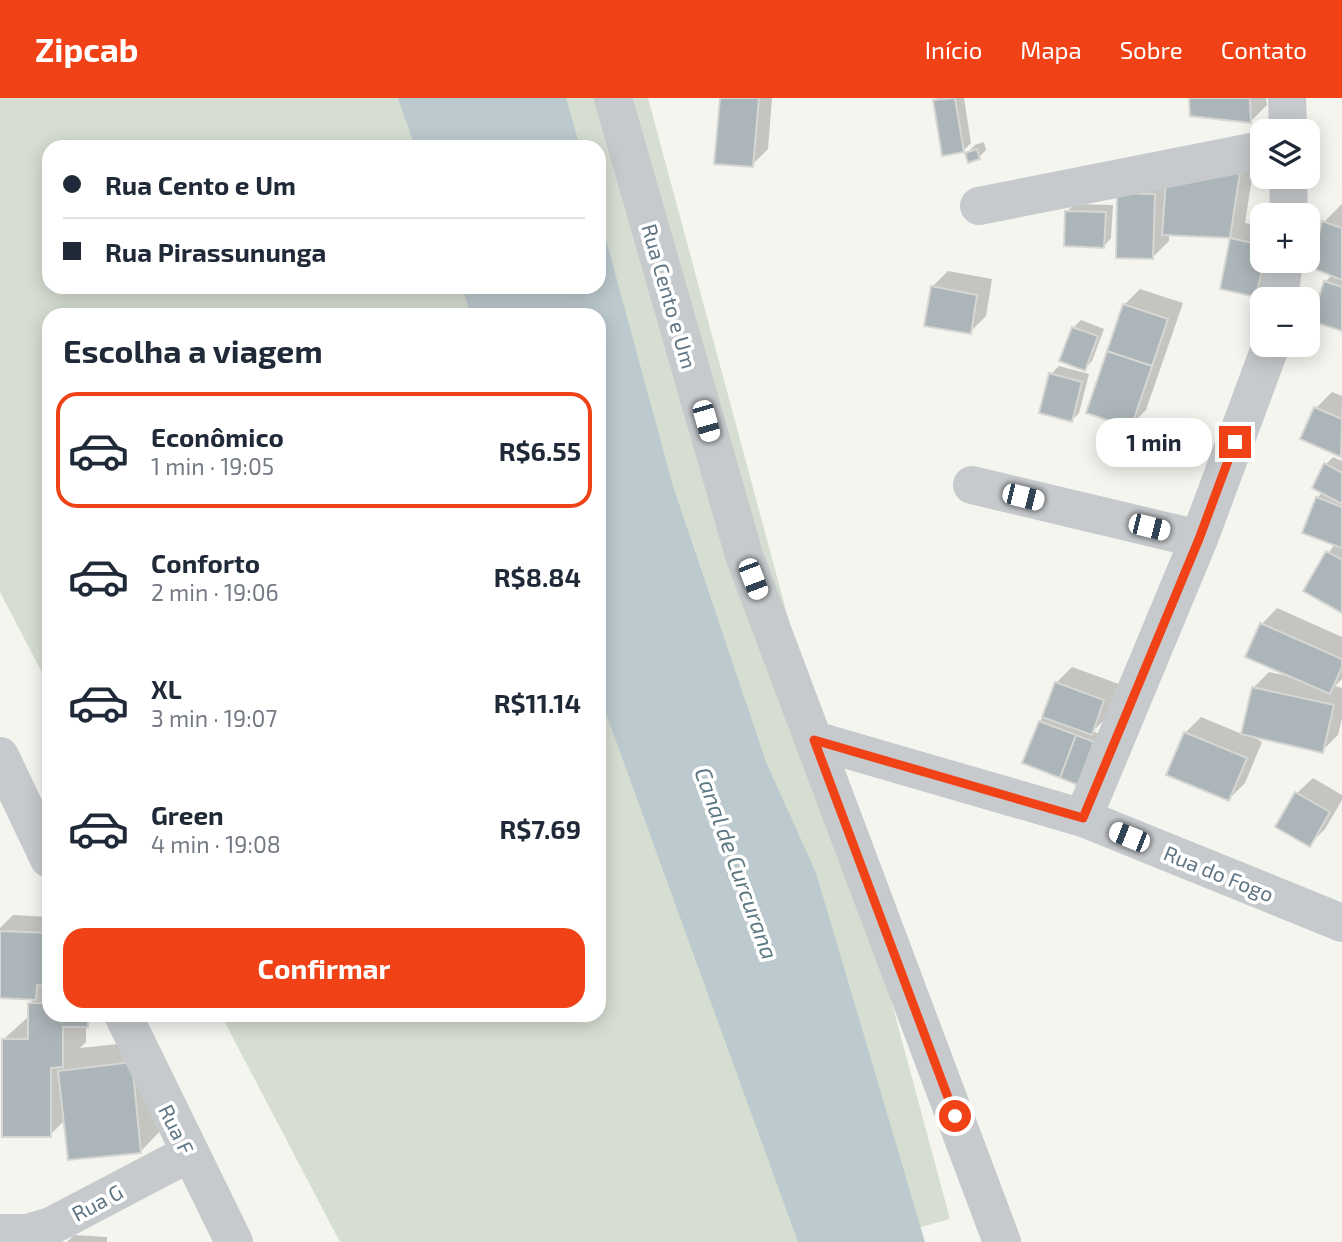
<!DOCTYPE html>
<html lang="pt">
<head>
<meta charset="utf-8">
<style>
	body { margin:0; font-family:"Exo 2",sans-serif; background:#f2f2f3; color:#1f2937; height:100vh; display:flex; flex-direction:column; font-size:26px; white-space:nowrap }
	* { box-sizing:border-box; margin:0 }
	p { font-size:23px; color:#747a83 }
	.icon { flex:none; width:38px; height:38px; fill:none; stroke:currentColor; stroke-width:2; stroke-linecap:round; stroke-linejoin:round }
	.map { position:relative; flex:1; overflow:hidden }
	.drawer { position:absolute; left:42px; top:210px; width:564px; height:714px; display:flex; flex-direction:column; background:#fff; border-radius:21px; box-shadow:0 4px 18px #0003 }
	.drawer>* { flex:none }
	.hud { position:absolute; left:42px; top:42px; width:564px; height:154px; border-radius:21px; box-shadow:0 4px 18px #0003; display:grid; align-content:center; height:154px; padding:0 21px; background:#fff }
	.fabs { position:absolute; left:1250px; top:21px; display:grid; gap:14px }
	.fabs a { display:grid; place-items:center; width:70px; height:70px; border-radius:14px; background:#fff; box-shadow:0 4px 18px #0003; font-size:35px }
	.end { position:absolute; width:32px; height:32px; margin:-16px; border:9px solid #f04216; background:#fff; box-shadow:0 0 0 4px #fff }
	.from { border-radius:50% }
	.bubble { position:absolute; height:49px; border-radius:21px; background:#fff; box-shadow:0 4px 18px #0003; font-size:23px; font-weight:700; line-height:49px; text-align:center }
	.car { position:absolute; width:21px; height:42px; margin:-21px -10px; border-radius:9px; box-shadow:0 0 5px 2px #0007; background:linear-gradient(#fff 24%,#345 0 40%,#fff 0 76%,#345 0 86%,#fff 0) }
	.hud b { display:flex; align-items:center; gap:24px; height:66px; font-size:26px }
	.hud b+b { border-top:2px solid #e0e1e3 }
	.hud i { width:18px; height:18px; background:#1f2937 }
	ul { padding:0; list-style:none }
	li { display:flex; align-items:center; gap:21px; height:116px; margin:0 14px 10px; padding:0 7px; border:4px solid transparent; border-radius:21px }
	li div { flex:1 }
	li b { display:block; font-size:26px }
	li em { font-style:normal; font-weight:700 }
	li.on { border-color:#f04216 }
	li>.icon { width:63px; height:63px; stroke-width:1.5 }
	h2 { padding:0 21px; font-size:32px; line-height:84px }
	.action { display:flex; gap:14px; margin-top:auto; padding:14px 21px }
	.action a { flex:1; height:80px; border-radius:21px; background:#f04216; color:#fff; font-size:28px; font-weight:700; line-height:80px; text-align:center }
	header { display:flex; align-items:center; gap:42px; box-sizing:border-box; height:98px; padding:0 35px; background:#f04216; color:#fff }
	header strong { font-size:33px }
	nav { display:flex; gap:38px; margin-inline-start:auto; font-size:24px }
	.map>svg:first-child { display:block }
	.green { fill:#d6ddd1; fill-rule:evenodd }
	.water { fill:#bcc9ce }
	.shadow { fill:#0003 }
	.building { fill:#acb5b9; stroke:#d6d6d3; stroke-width:2 }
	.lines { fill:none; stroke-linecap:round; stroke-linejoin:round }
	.minor { stroke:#c7cacd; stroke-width:38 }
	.route { stroke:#f04216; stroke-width:9 }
	.labels { text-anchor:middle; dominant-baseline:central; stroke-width:7; stroke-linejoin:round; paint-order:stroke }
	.street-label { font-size:21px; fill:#617684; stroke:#fff }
	.water-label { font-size:23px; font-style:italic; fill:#5d7882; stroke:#fff }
</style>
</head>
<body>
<header>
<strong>Zipcab</strong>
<nav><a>Início</a><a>Mapa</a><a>Sobre</a><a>Contato</a></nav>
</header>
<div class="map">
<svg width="1342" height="1144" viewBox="0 0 1342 1144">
	<rect width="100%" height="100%" fill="#f5f5f0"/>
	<!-- green -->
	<path class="green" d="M0 0H648L950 1121 866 1144H340L221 917H598V217H49V588L0 494ZM49 49H598V189H49Z"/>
	<!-- water -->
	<path class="water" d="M398 0H566L580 49H415Z
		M599 116 673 388 766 664 816 775 925 1144H798L599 596 598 217H471L462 189H598Z"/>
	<!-- shadow -->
	<path class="shadow" d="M721 0H772L768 51 752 67Z
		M938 0H964L971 45 964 52 935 3Z
		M1191 0H1266L1267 7 1251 23Z
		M984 44 986 52 979 59 967 55 975 47Z
		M1255 60 1245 125 1262 128V163H1275L1272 181 1256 197 1222 190 1232 139 1169 135V143L1153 159 1135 80Z
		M1074 106 1113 107 1111 140 1104 148 1067 114Z
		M1342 106V231L1325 184 1333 176 1324 124Z
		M948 173 992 181 986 218 970 234 932 189Z
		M1140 191 1183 205 1146 312 1130 328 1124 207Z
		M1081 222 1104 231 1092 263 1085 271 1073 230Z
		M1059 268 1089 276 1079 315 1072 322 1051 276Z
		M1332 294 1342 298 1341 357 1302 340 1316 310Z
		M1333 359 1342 363V513L1305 492 1335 445 1317 400 1323 394 1326 366Z
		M1277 510 1342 539V581L1335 588 1342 590V620L1338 637 1322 653 1248 636 1262 644 1245 685 1229 701 1185 635 1201 619 1242 636 1253 590 1269 574 1288 578 1262 526Z
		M1072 569 1119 586 1107 619 1093 633 1101 637 1085 677 1040 624 1056 585Z
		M1313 680 1342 697V702L1325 731 1309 747 1297 695Z
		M13 817 49 819V917H97L86 928V944L80 950 155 942 164 1029 141 1053 65 1022 50 1037 4 941 29 918V906L35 900 0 899V830Z
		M74 1137 107 1139V1144H67Z"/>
	<!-- building -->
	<path class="building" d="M720 0H759L753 69 714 66Z
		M955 0 964 54 942 58 933 2Z
		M1189 0H1250L1251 25 1190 18Z
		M977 51 980 61 968 65 965 55Z
		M1240 75 1230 140 1162 137 1166 83Z
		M1117 95 1155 96 1153 161 1116 160Z
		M1065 113 1106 114 1104 150 1064 148Z
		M1322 123 1342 130V182L1312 170Z
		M1230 140 1262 147 1264 163 1256 199 1220 191Z
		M1324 183 1342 189V233L1311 223Z
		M931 188 977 197 971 236 924 228Z
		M1123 206 1168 221 1152 268 1107 253Z
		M1072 229 1098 238 1085 273 1059 263Z
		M1107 253 1152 268 1131 330 1086 315Z
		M1049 275 1082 284 1072 324 1039 315Z
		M1314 309 1342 321 1341 359 1300 341Z
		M1324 365 1342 375V406L1312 390Z
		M1316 399 1342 409V450L1302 435Z
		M1326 453 1342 462V515L1303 493Z
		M1260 525 1342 561V569L1330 596 1245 559Z
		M1055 584 1104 602 1092 637 1042 619Z
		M1252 589 1334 607 1323 655 1241 636Z
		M1039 623 1076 637 1060 680 1022 665Z
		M1184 634 1247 660 1229 703 1166 677Z
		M1076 637 1094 644 1078 687 1060 680Z
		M1295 694 1330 714 1310 749 1275 729Z
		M0 833 49 835V888L37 887 36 902 0 900Z
		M28 905H49V917H88V929H63V969L51 970V1039H2V941H28Z
		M132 964 141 1055 68 1062 58 973Z"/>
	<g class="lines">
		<!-- minor -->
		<path class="minor" d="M613 0 744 457 1002 1144
			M1287 0 1288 33
			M1288 79 1289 117
			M979 108 1262 52
			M1279 201 1284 163
			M972 387 1199 441
			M814 642 1083 720 1342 825
			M0 658 49 761
			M1083 720 1199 441 1271 247
			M123 917 234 1144
			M0 1135H28L51 1128 188 1056"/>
	</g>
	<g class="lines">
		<!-- route -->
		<path class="route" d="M955 1018 814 642 1083 720 1199 441 1235 344"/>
	</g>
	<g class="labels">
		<!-- street labels -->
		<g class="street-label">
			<text transform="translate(670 198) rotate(74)">Rua Cento e Um</text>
			<text transform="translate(1219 775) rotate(22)">Rua do Fogo</text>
			<text transform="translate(177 1031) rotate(64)">Rua F</text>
			<text transform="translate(97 1104) rotate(-28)">Rua G</text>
		</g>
		<!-- water labels -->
		<g class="water-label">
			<text transform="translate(737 765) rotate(70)">Canal de Curcurana</text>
		</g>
	</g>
</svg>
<div class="fabs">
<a><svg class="icon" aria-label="layers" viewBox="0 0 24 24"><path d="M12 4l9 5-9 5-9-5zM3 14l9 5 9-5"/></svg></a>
<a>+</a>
<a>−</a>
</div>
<i class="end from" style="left:955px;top:1018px"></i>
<i class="end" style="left:1235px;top:344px"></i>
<div class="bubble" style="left:1096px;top:320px;width:116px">1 min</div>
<i class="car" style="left:706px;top:323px;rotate:164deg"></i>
<i class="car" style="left:1023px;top:399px;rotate:104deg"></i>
<i class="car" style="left:1149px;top:429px;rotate:104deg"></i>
<i class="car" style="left:753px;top:481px;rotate:159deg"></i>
<i class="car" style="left:1129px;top:739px;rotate:292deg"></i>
<div class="hud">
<b><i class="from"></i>Rua Cento e Um</b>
<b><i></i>Rua Pirassununga</b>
</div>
<section class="drawer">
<h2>Escolha a viagem</h2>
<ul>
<li class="on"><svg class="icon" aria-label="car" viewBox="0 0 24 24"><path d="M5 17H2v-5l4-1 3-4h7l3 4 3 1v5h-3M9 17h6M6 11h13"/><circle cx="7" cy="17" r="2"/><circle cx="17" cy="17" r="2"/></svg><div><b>Econômico</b><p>1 min · 19:05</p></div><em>R$6.55</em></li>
<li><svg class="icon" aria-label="car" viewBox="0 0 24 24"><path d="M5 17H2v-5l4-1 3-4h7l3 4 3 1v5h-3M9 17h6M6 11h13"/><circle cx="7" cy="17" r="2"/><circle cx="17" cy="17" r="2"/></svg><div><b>Conforto</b><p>2 min · 19:06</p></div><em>R$8.84</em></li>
<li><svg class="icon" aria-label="car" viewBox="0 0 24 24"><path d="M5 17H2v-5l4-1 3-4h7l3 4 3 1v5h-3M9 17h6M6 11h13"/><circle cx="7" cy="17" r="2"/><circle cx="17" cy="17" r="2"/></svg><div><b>XL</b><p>3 min · 19:07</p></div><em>R$11.14</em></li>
<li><svg class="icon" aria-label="car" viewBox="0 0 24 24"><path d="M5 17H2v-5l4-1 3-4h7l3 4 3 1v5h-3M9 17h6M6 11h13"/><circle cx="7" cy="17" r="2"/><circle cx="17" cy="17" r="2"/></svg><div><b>Green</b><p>4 min · 19:08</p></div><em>R$7.69</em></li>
</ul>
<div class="action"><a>Confirmar</a></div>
</section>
</div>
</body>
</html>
